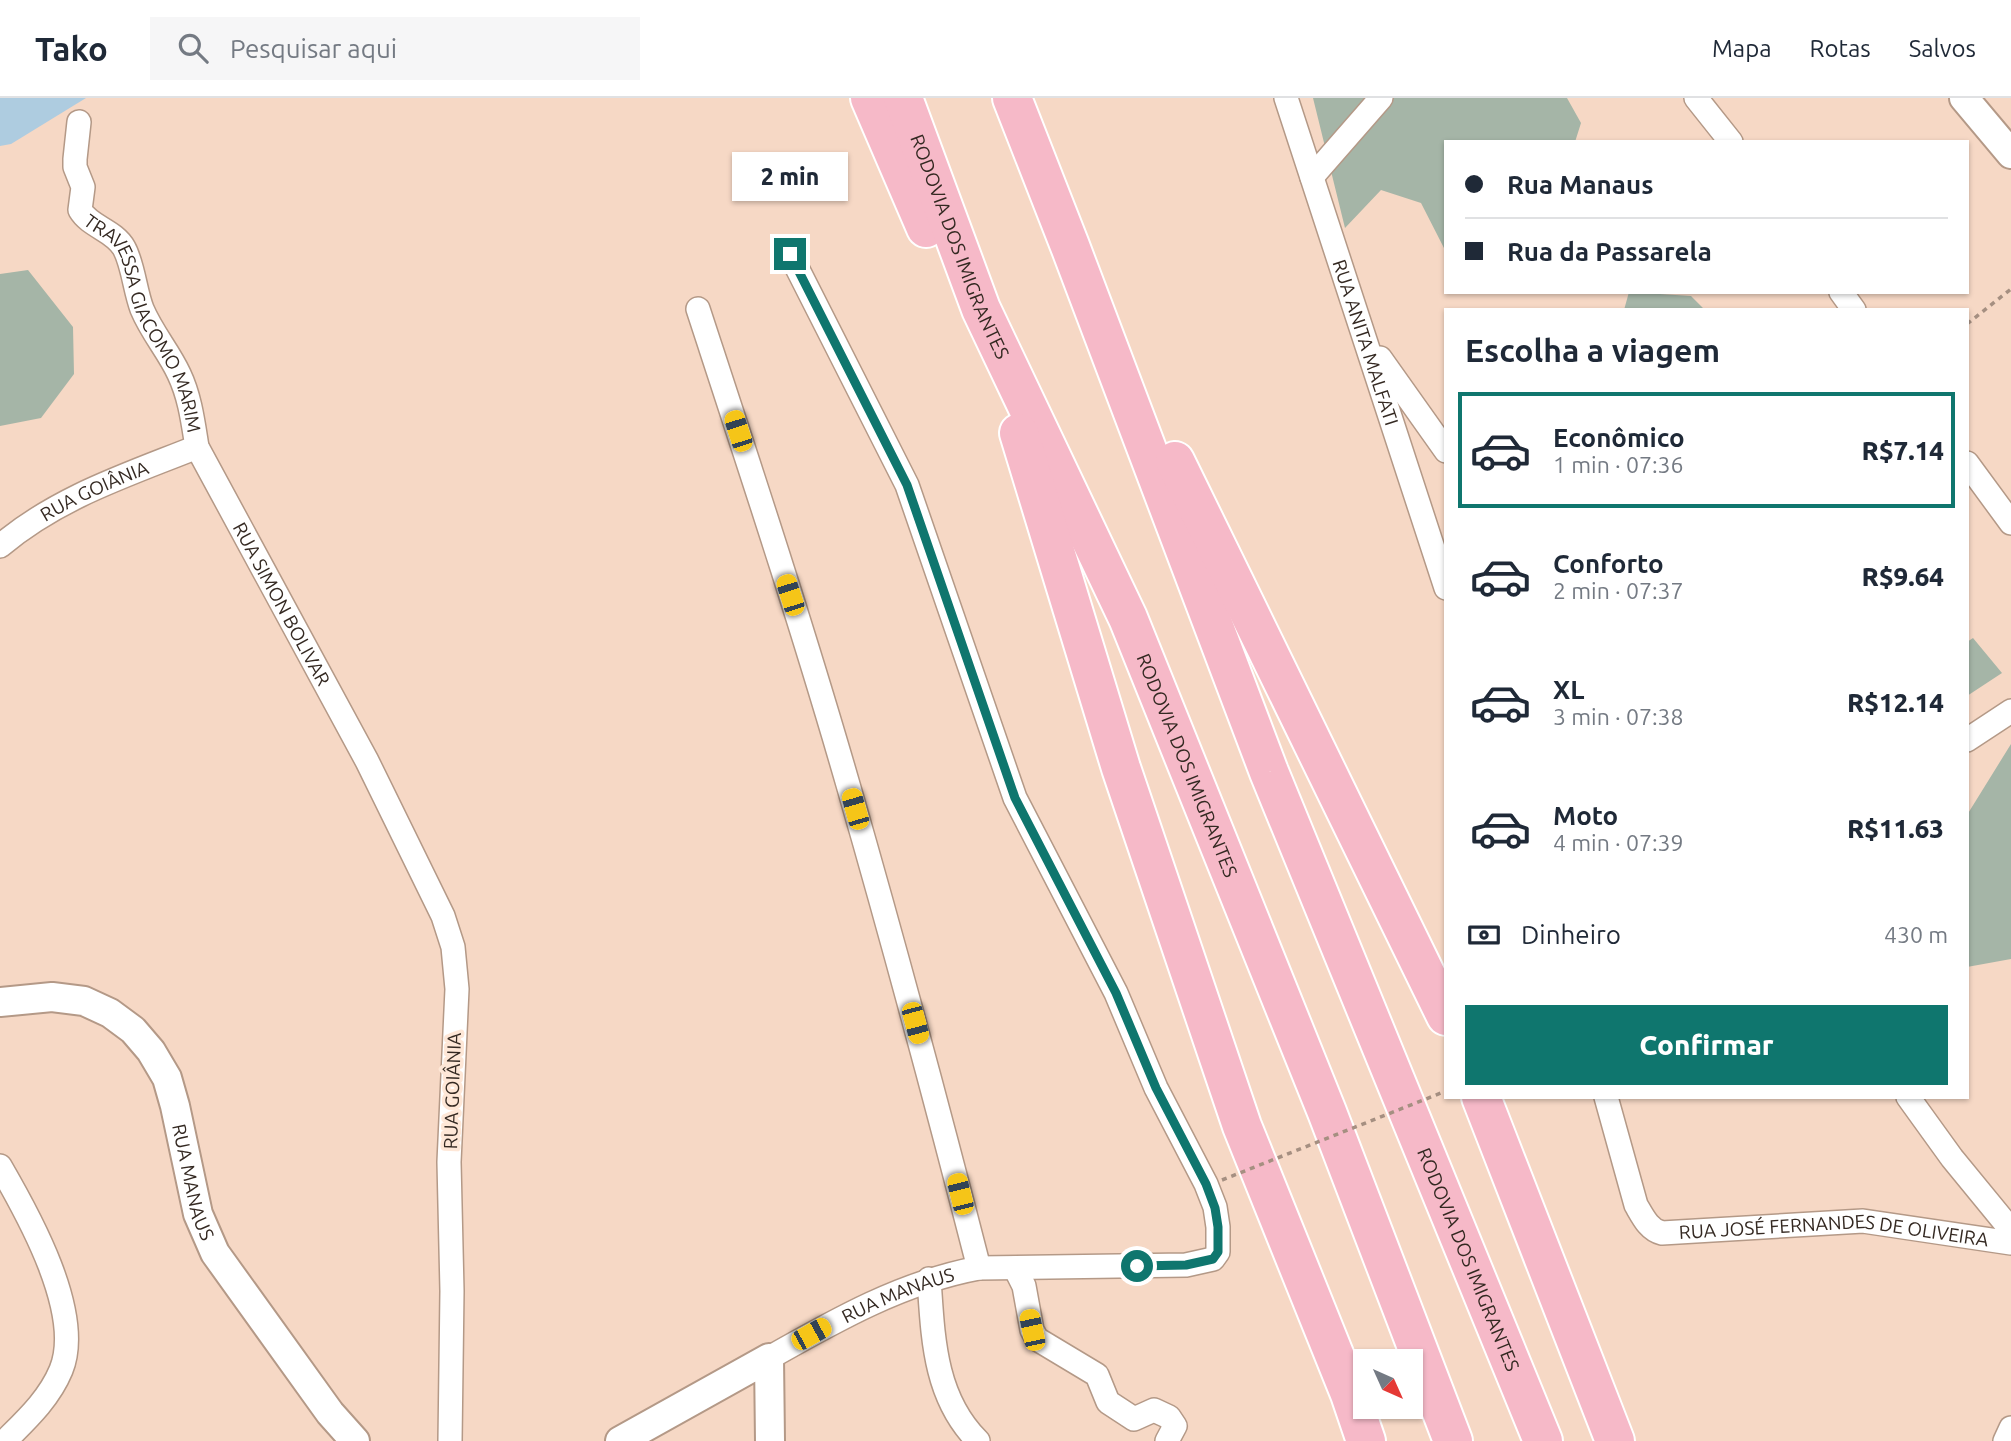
<!DOCTYPE html>
<html lang="pt">
<head>
<meta charset="utf-8">
<style>
	body { margin:0; font-family:Ubuntu,sans-serif; background:#f6f6f7; color:#1f2937; height:100vh; display:flex; flex-direction:column; font-size:26px; white-space:nowrap }
	* { box-sizing:border-box; margin:0 }
	p { font-size:23px; color:#747a83 }
	.icon { flex:none; width:38px; height:38px; fill:none; stroke:currentColor; stroke-width:2; stroke-linecap:round; stroke-linejoin:round }
	.map { position:relative; flex:1; overflow:hidden }
	.sheet { position:absolute; left:1444px; top:210px; width:525px; height:791px; display:flex; flex-direction:column; background:#fff; border-radius:0px; box-shadow:0 2px 5px #0004 }
	.sheet>* { flex:none }
	.guide { position:absolute; left:1444px; top:42px; width:525px; height:154px; border-radius:0px; box-shadow:0 2px 5px #0004; display:grid; align-content:center; height:154px; padding:0 21px; background:#fff }
	.needle { width:46px; rotate:135deg }
	.tools { position:absolute; left:1353px; top:1251px; display:grid; gap:14px }
	.tools a { display:grid; place-items:center; width:70px; height:70px; border-radius:0px; background:#fff; box-shadow:0 2px 5px #0004; font-size:35px }
	.end { position:absolute; width:32px; height:32px; margin:-16px; border:9px solid #0f766e; background:#fff; box-shadow:0 0 0 4px #fff }
	.from { border-radius:50% }
	.bubble { position:absolute; height:49px; border-radius:0px; background:#fff; box-shadow:0 2px 5px #0004; font-size:23px; font-weight:800; line-height:49px; text-align:center }
	.car { position:absolute; width:21px; height:42px; margin:-21px -10px; border-radius:9px; box-shadow:0 0 5px 2px #0007; background:linear-gradient(#f5c518 24%,#345 0 40%,#f5c518 0 76%,#345 0 86%,#f5c518 0) }
	.guide b { display:flex; align-items:center; gap:24px; height:66px; font-size:26px }
	.guide b+b { border-top:2px solid #e0e1e3 }
	.guide i { width:18px; height:18px; background:#1f2937 }
	ul { padding:0; list-style:none }
	li { display:flex; align-items:center; gap:21px; height:116px; margin:0 14px 10px; padding:0 7px; border:4px solid transparent; border-radius:0px }
	li div { flex:1 }
	li b { display:block; font-size:26px }
	li em { font-style:normal; font-weight:800 }
	li.selected { border-color:#0f766e }
	li>.icon { width:63px; height:63px; stroke-width:1.5 }
	h2 { padding:0 21px; font-size:32px; line-height:84px }
	.pay { display:flex; align-items:center; gap:18px; height:77px; padding:0 21px; font-size:26px }
	.pay p { margin-inline-start:auto }
	.action { display:flex; gap:14px; margin-top:auto; padding:14px 21px }
	.action a { flex:1; height:80px; border-radius:0px; background:#0f766e; color:#fff; font-size:28px; font-weight:800; line-height:80px; text-align:center }
	header { display:flex; align-items:center; gap:42px; box-sizing:border-box; height:98px; padding:0 35px; background:#fff; border-bottom:2px solid #e0e1e3 }
	header strong { font-size:33px }
	nav { display:flex; gap:38px; margin-inline-start:auto; font-size:24px }
	.search { width:490px; height:63px; background:#f6f6f7; display:flex; align-items:center; gap:18px; box-sizing:border-box; padding:0 24px; border-radius:0px; color:#747a83; font-size:26px }
	.map>svg:first-child { display:block }
	.green { fill:#a5b5a7 }
	.water { fill:#aecce0 }
	.lines { fill:none; stroke-linecap:round; stroke-linejoin:round }
	.minor-casing { stroke:#b49987; stroke-width:26 }
	.tertiary-casing { stroke:#b49987; stroke-width:32 }
	.motorway-casing { stroke:#fff; stroke-width:42 }
	.path { stroke:#a58f81; stroke-width:3.5; stroke-dasharray:5 5; stroke-linecap:butt }
	.minor { stroke:#fff; stroke-width:23 }
	.tertiary { stroke:#fff; stroke-width:28 }
	.motorway { stroke:#f6b9c8; stroke-width:38 }
	.path-bridge { stroke:#a58f81; stroke-width:3.5; stroke-dasharray:5 5; stroke-linecap:butt }
	.route { stroke:#0f766e; stroke-width:9 }
	.labels { text-anchor:middle; dominant-baseline:central; stroke-width:7; stroke-linejoin:round; paint-order:stroke }
	.street-label { font-size:19px; fill:#342922; stroke:#fee7d7 }
</style>
</head>
<body>
<header>
<strong>Tako</strong>
<div class="search"><svg class="icon" aria-label="search" viewBox="0 0 24 24"><circle cx="10" cy="10" r="6"/><path d="M15 15l6 6"/></svg>Pesquisar aqui</div>
<nav><a>Mapa</a><a>Rotas</a><a>Salvos</a></nav>
</header>
<div class="map">
<svg width="2011" height="1343" viewBox="0 0 2011 1343">
	<rect width="100%" height="100%" fill="#f6d8c5"/>
	<!-- green -->
	<path class="green" d="M1313 0H1567L1581 25 1575 44H1446L1445 152 1421 105 1381 92 1345 130Z
		M28 172 73 229 74 276 41 320 0 328V176Z
		M1629 194 1691 198 1705 212H1624Z
		M1973 540 2002 575 1967 598V544Z
		M2011 646V861L1967 869V717Z"/>
	<!-- water -->
	<path class="water" d="M0 0H86L11 46 0 48Z"/>
	<g class="lines">
		<defs>
			<g id="minor">
				<path id="s1" d="M1286 0 1446 490"/>
				<path d="M1696 0 1731 44"/>
				<path id="s2" d="M79 24 75 61V69L83 89 80 112C90 129 114 132 124 150 133 166 135 193 142 211 152 235 169 254 179 276 190 299 193 324 197 349L367 663 443 818 453 849 457 891 449 1064 452 1193 450 1343"/>
				<path d="M1312 79 1381 0"/>
				<path d="M1841 194 1854 212"/>
				<path d="M698 211C750 370 803 530 849 690 895 850 938 1010 979 1170"/>
				<path d="M1380 260 1446 353"/>
				<path d="M1967 365 2011 425"/>
				<path id="s3" d="M0 448C58 399 127 377 197 349"/>
				<path d="M1967 642 2011 613"/>
				<path id="s4" d="M1606 999 1636 1107C1643 1119 1649 1132 1662 1135L1863 1123 2011 1145"/>
				<path d="M1908 999 1952 1060 2011 1132"/>
				<path d="M0 1068C29 1118 84 1216 61 1272 49 1301 26 1322 5 1343"/>
				<path d="M1015 1170 1024 1188 1032 1232 1037 1241 1097 1277 1108 1304 1134 1321 1154 1312 1169 1319 1175 1328 1167 1343"/>
				<path d="M929 1181C933 1239 934 1299 978 1343"/>
				<path id="s5" d="M769 1260C836 1222 903 1184 979 1170L1186 1167 1213 1161 1218 1154V1129L1215 1109 1206 1086 1156 990 1116 895 1015 700 907 387 790 156"/>
				<path d="M2005 1343 2011 1330"/>
			</g>
			<g id="tertiary">
				<path d="M1964 0 2011 56"/>
				<path id="s6" d="M0 904 52 899 84 903 110 915 133 932 151 953 167 980 175 1008 198 1116 215 1155 330 1315 355 1343"/>
				<path d="M620 1343 769 1260 770 1343"/>
			</g>
			<g id="motorway">
				<path d="M870 0 926 130"/>
				<path id="s7" d="M903 0 981 211 1128 520 1327 1014 1453 1343"/>
				<path id="s8" d="M1012 0 1070 148 1269 674 1543 1343"/>
				<path d="M1019 335 1121 670 1242 1028 1350 1296 1366 1343"/>
				<path d="M1175 363 1446 918"/>
				<path d="M1481 999 1615 1343"/>
			</g>
		</defs>
		<!-- minor casing -->
		<use href="#minor" class="minor-casing"/>
		<!-- tertiary casing -->
		<use href="#tertiary" class="tertiary-casing"/>
		<!-- motorway casing -->
		<use href="#motorway" class="motorway-casing"/>
		<!-- path -->
		<path class="path" d="M1967 226 2011 191"/>
		<!-- minor -->
		<use href="#minor" class="minor"/>
		<!-- tertiary -->
		<use href="#tertiary" class="tertiary"/>
		<!-- motorway -->
		<use href="#motorway" class="motorway"/>
		<!-- path-bridge -->
		<path class="path-bridge" d="M1222 1082 1446 993"/>
	</g>
	<g class="lines">
		<!-- route -->
		<path class="route" d="M790 156 907 387 1015 700 1116 895 1156 990 1206 1086 1215 1110 1218 1129V1154L1213 1161 1186 1167 1137 1168"/>
	</g>
	<g class="labels">
		<!-- street labels -->
		<g class="street-label">
			<text stroke="none"><textPath href="#s7" startOffset="159">RODOVIA DOS IMIGRANTES</textPath></text>
			<text stroke="none"><textPath href="#s2" startOffset="224">TRAVESSA GIACOMO MARIM</textPath></text>
			<text stroke="none"><textPath href="#s1" startOffset="257">RUA ANITA MALFATI</textPath></text>
			<text stroke="none"><textPath href="#s3" startOffset="110">RUA GOIÂNIA</textPath></text>
			<text stroke="none"><textPath href="#s2" startOffset="541">RUA SIMON BOLIVAR</textPath></text>
			<text stroke="none"><textPath href="#s7" startOffset="726">RODOVIA DOS IMIGRANTES</textPath></text>
			<text transform="translate(452 993) rotate(-88)">RUA GOIÂNIA</text>
			<text stroke="none"><textPath href="#s6" startOffset="308">RUA MANAUS</textPath></text>
			<text stroke="none"><textPath href="#s4" startOffset="324">RUA JOSÉ FERNANDES DE OLIVEIRA</textPath></text>
			<text stroke="none"><textPath href="#s8" startOffset="1248">RODOVIA DOS IMIGRANTES</textPath></text>
			<text stroke="none"><textPath href="#s5" startOffset="144">RUA MANAUS</textPath></text>
		</g>
	</g>
</svg>
<div class="tools">
<a><svg class="needle" viewBox="-14 -14 28 28"><path d="M0-13l5 13h-10z" fill="#e53935"/><path d="M0 13l5-13h-10z" fill="#747a83"/></svg></a>
</div>
<i class="end from" style="left:1137px;top:1168px"></i>
<i class="end" style="left:790px;top:156px"></i>
<div class="bubble" style="left:732px;top:54px;width:116px">2 min</div>
<i class="car" style="left:738px;top:333px;rotate:342deg"></i>
<i class="car" style="left:790px;top:497px;rotate:342deg"></i>
<i class="car" style="left:855px;top:711px;rotate:344deg"></i>
<i class="car" style="left:915px;top:925px;rotate:165deg"></i>
<i class="car" style="left:960px;top:1096px;rotate:346deg"></i>
<i class="car" style="left:1032px;top:1232px;rotate:348deg"></i>
<i class="car" style="left:811px;top:1236px;rotate:61deg"></i>
<div class="guide">
<b><i class="from"></i>Rua Manaus</b>
<b><i></i>Rua da Passarela</b>
</div>
<section class="sheet">
<h2>Escolha a viagem</h2>
<ul>
<li class="selected"><svg class="icon" aria-label="car" viewBox="0 0 24 24"><path d="M5 17H2v-5l4-1 3-4h7l3 4 3 1v5h-3M9 17h6M6 11h13"/><circle cx="7" cy="17" r="2"/><circle cx="17" cy="17" r="2"/></svg><div><b>Econômico</b><p>1 min · 07:36</p></div><em>R$7.14</em></li>
<li><svg class="icon" aria-label="car" viewBox="0 0 24 24"><path d="M5 17H2v-5l4-1 3-4h7l3 4 3 1v5h-3M9 17h6M6 11h13"/><circle cx="7" cy="17" r="2"/><circle cx="17" cy="17" r="2"/></svg><div><b>Conforto</b><p>2 min · 07:37</p></div><em>R$9.64</em></li>
<li><svg class="icon" aria-label="car" viewBox="0 0 24 24"><path d="M5 17H2v-5l4-1 3-4h7l3 4 3 1v5h-3M9 17h6M6 11h13"/><circle cx="7" cy="17" r="2"/><circle cx="17" cy="17" r="2"/></svg><div><b>XL</b><p>3 min · 07:38</p></div><em>R$12.14</em></li>
<li><svg class="icon" aria-label="car" viewBox="0 0 24 24"><path d="M5 17H2v-5l4-1 3-4h7l3 4 3 1v5h-3M9 17h6M6 11h13"/><circle cx="7" cy="17" r="2"/><circle cx="17" cy="17" r="2"/></svg><div><b>Moto</b><p>4 min · 07:39</p></div><em>R$11.63</em></li>
</ul>
<div class="pay"><svg class="icon" aria-label="cash" viewBox="0 0 24 24"><path d="M3 7h18v10H3z"/><circle cx="12" cy="12" r="2"/></svg>Dinheiro<p>430 m</p></div>
<div class="action"><a>Confirmar</a></div>
</section>
</div>
</body>
</html>
